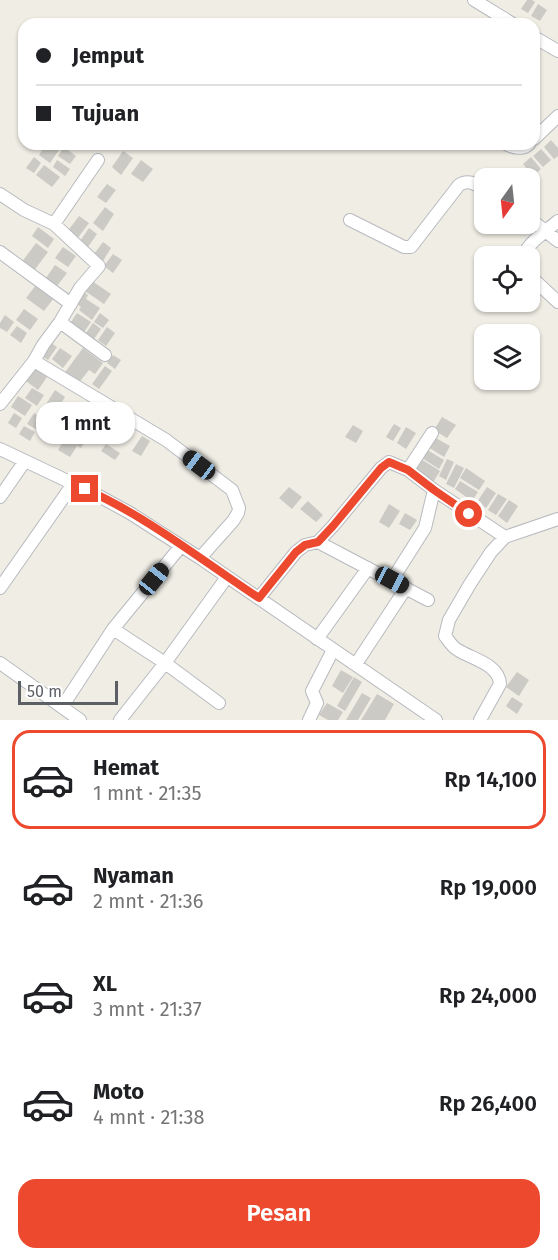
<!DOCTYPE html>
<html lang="id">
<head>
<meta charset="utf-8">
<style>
	body { margin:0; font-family:"Fira Sans",sans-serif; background:#f6f6f6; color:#202124; height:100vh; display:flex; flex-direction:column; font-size:22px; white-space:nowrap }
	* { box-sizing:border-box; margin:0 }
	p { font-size:20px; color:#757577 }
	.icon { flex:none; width:33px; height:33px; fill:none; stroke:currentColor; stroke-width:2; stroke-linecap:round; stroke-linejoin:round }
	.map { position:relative; height:720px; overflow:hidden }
	.side { display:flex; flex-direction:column; background:#fff; flex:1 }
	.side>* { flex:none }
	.guide { position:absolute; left:18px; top:18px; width:522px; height:132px; border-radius:18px; box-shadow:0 2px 4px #0004; display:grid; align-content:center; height:132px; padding:0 18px; background:#fff }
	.needle { width:39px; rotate:195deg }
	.fabs { position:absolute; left:474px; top:168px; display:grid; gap:12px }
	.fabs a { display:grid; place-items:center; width:66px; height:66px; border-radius:12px; background:#fff; box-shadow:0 2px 4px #0004; font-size:30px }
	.scale { position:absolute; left:18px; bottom:15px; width:100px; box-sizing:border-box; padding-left:6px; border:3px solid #5c6065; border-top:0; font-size:16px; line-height:21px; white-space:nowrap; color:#5c6065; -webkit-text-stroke:4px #fff; paint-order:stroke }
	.end { position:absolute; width:27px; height:27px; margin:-14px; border:8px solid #ec492e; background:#fff; box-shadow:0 0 0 3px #fff }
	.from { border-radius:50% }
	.bubble { position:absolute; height:42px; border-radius:18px; background:#fff; box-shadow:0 2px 4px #0004; font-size:20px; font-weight:600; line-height:42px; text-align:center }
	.car { position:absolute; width:18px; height:36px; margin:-18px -9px; border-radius:8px; box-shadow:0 0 4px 2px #0007; background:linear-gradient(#222 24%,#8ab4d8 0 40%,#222 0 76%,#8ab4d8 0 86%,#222 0) }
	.guide b { display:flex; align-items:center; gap:21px; height:57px; font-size:22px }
	.guide b+b { border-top:2px solid #e0e0e0 }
	.guide i { width:15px; height:15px; background:#202124 }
	ul { padding:10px 0 0; list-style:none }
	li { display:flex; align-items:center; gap:18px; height:99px; margin:0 12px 9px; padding:0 6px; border:3px solid transparent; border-radius:18px }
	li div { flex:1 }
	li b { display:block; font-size:22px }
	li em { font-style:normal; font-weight:600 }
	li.current { border-color:#ec492e }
	li>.icon { width:54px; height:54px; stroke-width:1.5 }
	.primary-button { display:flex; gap:12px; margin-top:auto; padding:12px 18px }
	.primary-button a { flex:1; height:69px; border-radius:18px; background:#ec492e; color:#fff; font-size:24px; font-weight:600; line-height:69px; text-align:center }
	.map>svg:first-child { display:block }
	.building { fill:#cccac4 }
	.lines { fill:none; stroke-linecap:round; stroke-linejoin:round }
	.minor-casing { stroke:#b7babf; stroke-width:14 }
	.minor { stroke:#fff; stroke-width:12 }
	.route { stroke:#ec492e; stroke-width:8 }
</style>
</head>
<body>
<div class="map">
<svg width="558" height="720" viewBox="0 0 558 720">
	<rect width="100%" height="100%" fill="#efede4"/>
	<!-- building -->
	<path class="building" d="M527 0H532L535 2 528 13 521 9Z
		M538 4 547 10 540 21 531 16Z
		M551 140 558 148V156L554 159 544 147Z
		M46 144H51L59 150 50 163 39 155Z
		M64 147 76 156 70 164 58 156Z
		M541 149 551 160 543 167 533 156Z
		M123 151 133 158 121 175 112 167Z
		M34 157 41 163 34 173 26 168Z
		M531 157 541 169 533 176 523 164Z
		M57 160 70 169 65 176 53 167Z
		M141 160 153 169 143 182 131 174Z
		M44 165 60 177 52 187 36 175Z
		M107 184 116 190 106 203 97 197Z
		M105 207 114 214 103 231 93 223Z
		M79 216 89 223 77 239 67 232Z
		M38 227 54 239 48 248 32 236Z
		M89 228 97 234 88 247 80 241Z
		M103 242 111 248 103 261 94 254Z
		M36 243 48 252 33 272 21 263Z
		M63 247 76 256 68 267 55 258Z
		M113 254 122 260 113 273 104 266Z
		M55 265 67 273 57 286 46 278Z
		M89 279 111 294 104 304 82 289Z
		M36 285 54 298 44 311 26 298Z
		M81 290 88 295 86 299 100 308 92 320 79 310 81 307 73 301Z
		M24 309 38 319 30 330 16 320Z
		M77 313 91 322 84 332 71 322Z
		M100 313 109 320 103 328 94 322Z
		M5 315 14 322 7 332 0 328V323Z
		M93 323 101 329 94 339 86 333Z
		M17 326 27 333 21 343 10 335Z
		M107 327 115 333 106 346 98 340Z
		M48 341 57 347 48 360 39 354Z
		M60 348 72 356 63 368 52 359Z
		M83 348 103 363 95 374 89 370 77 385 63 375Z
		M113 355 121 360 115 369 107 363Z
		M105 366 112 371 99 389 92 384Z
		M36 368 47 377 38 390 26 381Z
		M32 388 44 395 37 406 25 398Z
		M55 390 65 397 53 416 43 409Z
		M18 396 32 405 25 416 11 407Z
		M66 402 77 409 66 426 55 419Z
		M14 413 22 418 16 428 8 423Z
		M34 413 46 420 39 431 27 424Z
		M442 417 456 425 447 438 434 430Z
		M49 424 60 431 54 441 43 434Z
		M394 424 401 428 393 441 386 437Z
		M353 425 363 431 356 443 345 437Z
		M24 426 35 432 30 441 19 434Z
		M406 427 416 433 406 449 397 443Z
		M71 429 87 439 81 448 77 446 70 457 58 450Z
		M142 436 150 441 141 456 132 451Z
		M434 437 450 446 444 457 428 447Z
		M106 444 120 453 115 460 101 451Z
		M424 448 444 460 439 469 419 456Z
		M421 459 440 471 432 484 413 473Z
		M447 459 454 462 446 480 439 476Z
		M456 464 464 468 454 488 446 484Z
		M466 468 485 481 479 490 460 478Z
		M460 481 478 492 472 501 455 489Z
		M289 487 302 497 292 509 279 498Z
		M487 487 496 493 486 508 477 502Z
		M498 494 507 499 496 515 488 510Z
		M509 500 518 506 507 523 498 516Z
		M308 501 323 515 316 522 300 509Z
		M389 504 400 511 389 528 379 522Z
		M405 513 417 520 410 530 399 524Z
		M341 670 353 677 343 693 332 686Z
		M517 672 529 680 519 696 506 687Z
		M354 677 362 682 345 711 337 706Z
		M362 693 371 698 358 720H346Z
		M377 694 394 704 385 720H361Z
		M512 697 523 704 517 714 506 706Z
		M327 703 343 712 338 720H328L319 715Z"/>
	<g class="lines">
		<defs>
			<path id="minor" d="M474 0 513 24
				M534 37 558 51
				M534 139 558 116
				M506 144C513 148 523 150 529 144
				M0 194 24 210 54 224 99 266 80 288 60 322 43 345 34 361 0 404
				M530 219 558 241
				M350 220 404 247H411L459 185C468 179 476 184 484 189
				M54 224 98 160
				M0 252 71 304
				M523 256C529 242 546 231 558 221
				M530 276 558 302
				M60 322 105 355
				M34 361 166 440 232 490 239 508 238 513 233 521 200 558
				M0 449 97 495 130 513 200 558 436 720
				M408 470 432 433
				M0 497 25 461
				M318 542 428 600
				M392 580 425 528 434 490
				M0 588 73 484
				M259 598 296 552 305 545 318 542 333 526 381 468 389 462 408 470 434 490 505 537
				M113 629 165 663 219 703
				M317 639 368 568
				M0 663 80 720
				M356 664 406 588
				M62 707 113 629 181 546
				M120 720 165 663 227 577
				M309 720 317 703 312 691 333 650
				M480 720 500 684C499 664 472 659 458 650 452 647 449 641 445 636L449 620 470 584 491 552 505 537 558 519"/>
		</defs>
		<!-- minor casing -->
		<use href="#minor" class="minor-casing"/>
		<!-- minor -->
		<use href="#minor" class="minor"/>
	</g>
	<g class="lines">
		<!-- route -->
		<path class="route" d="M85 489C146 516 203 561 259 598L296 552 305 545 318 542 333 526 381 468 389 462 408 470 434 490 469 514"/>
	</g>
</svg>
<div class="fabs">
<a><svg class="needle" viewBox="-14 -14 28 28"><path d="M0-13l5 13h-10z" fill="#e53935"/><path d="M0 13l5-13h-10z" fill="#757577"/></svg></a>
<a><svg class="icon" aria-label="locate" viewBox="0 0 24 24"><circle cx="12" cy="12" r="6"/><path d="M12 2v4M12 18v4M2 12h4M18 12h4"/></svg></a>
<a><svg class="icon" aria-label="layers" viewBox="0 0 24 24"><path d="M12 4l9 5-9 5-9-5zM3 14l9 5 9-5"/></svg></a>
</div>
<div class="scale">50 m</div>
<i class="end from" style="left:469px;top:514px"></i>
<i class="end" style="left:85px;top:489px"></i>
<div class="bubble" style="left:36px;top:402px;width:99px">1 mnt</div>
<i class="car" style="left:199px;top:465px;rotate:307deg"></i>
<i class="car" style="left:154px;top:579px;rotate:39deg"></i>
<i class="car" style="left:392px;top:580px;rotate:118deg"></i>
<div class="guide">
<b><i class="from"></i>Jemput</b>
<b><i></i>Tujuan</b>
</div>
</div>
<section class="side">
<ul>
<li class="current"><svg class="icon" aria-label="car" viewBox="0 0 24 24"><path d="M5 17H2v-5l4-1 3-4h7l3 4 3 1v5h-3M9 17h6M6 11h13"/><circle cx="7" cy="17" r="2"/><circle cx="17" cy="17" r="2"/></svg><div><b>Hemat</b><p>1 mnt · 21:35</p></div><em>Rp 14,100</em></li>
<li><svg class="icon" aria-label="car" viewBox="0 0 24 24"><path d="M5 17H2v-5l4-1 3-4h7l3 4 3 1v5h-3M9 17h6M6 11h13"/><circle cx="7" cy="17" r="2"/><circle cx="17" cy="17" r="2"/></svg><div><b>Nyaman</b><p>2 mnt · 21:36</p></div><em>Rp 19,000</em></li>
<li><svg class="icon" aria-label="car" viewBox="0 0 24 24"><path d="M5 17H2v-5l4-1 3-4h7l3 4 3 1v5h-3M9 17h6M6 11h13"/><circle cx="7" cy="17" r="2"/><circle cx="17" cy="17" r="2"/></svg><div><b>XL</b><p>3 mnt · 21:37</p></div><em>Rp 24,000</em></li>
<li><svg class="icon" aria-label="car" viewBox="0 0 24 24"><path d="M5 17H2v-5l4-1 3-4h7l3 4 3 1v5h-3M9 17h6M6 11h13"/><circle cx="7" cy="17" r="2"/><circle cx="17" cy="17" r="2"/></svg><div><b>Moto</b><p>4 mnt · 21:38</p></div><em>Rp 26,400</em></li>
</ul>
<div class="primary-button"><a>Pesan</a></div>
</section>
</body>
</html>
